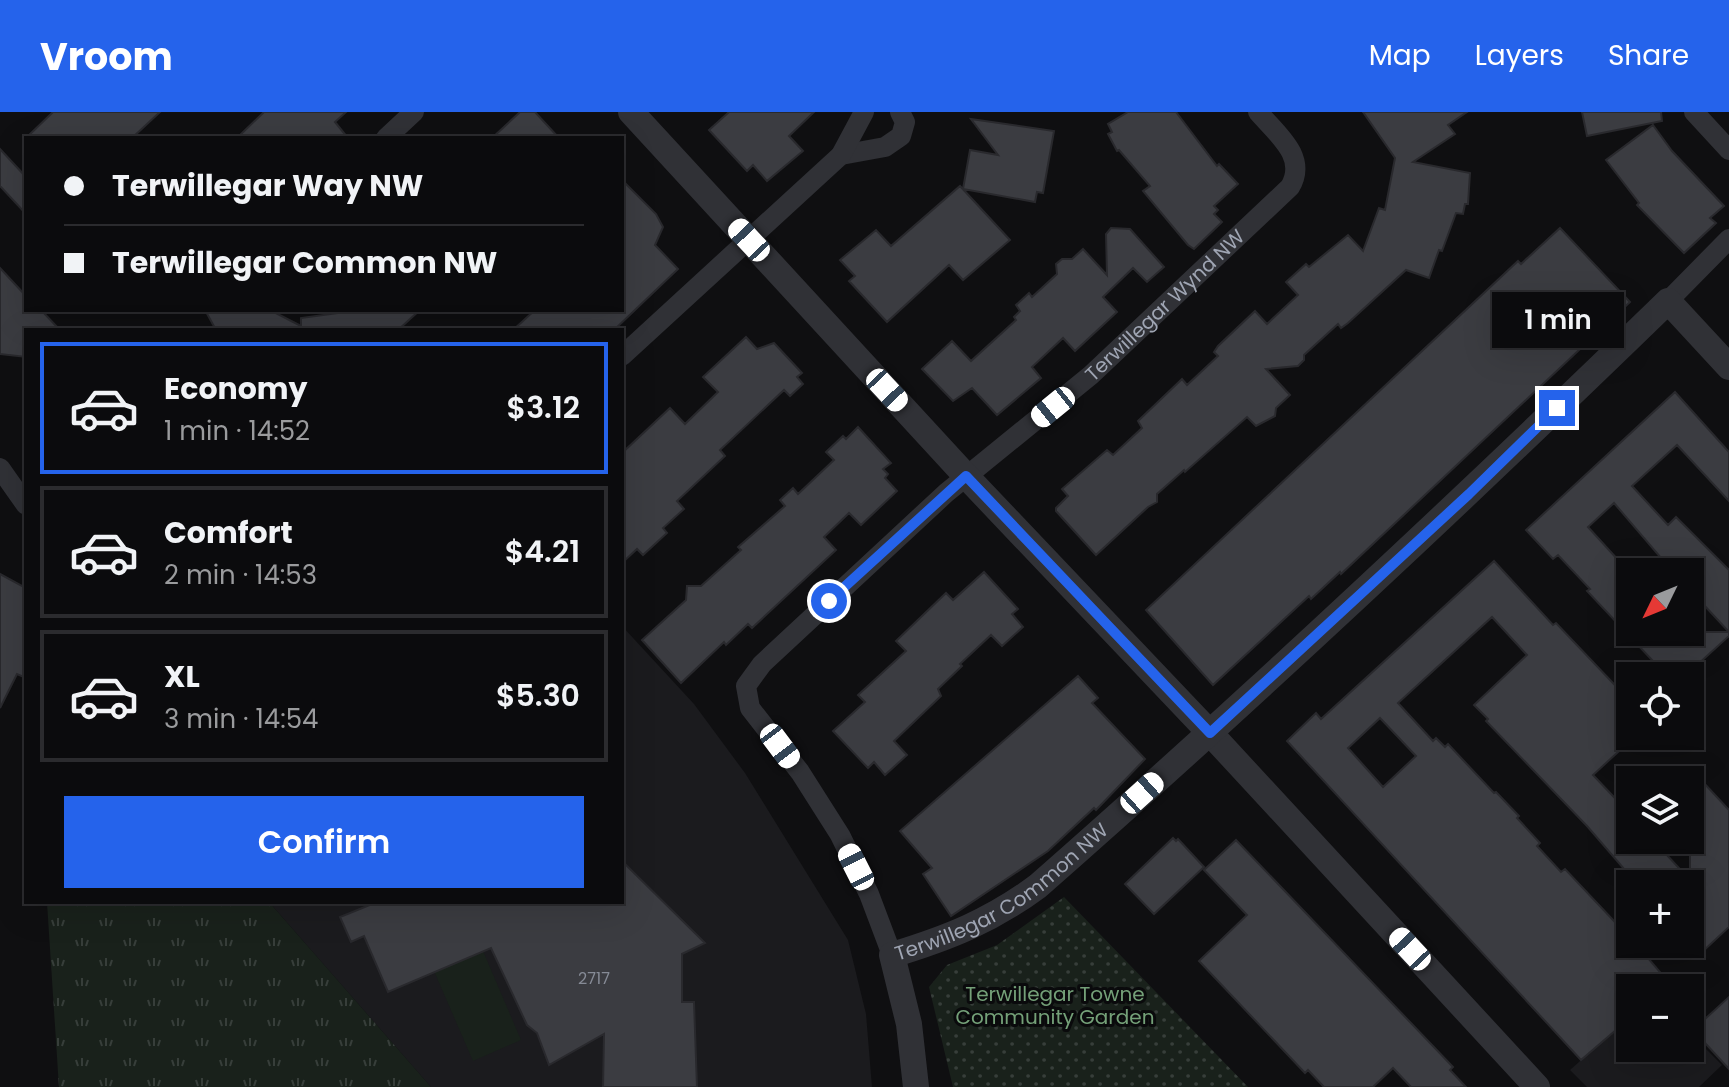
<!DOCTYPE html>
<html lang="en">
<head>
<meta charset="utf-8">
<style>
	body { margin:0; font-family:Poppins,sans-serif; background:#19191b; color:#f1f3f6; height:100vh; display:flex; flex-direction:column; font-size:30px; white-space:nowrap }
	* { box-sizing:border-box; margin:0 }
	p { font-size:26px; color:#9a9b9d }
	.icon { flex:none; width:44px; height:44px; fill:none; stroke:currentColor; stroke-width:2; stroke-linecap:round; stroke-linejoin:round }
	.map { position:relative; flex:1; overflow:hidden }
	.side { position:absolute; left:24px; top:216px; width:600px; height:576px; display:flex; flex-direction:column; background:#0b0b0d; border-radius:0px; box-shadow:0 8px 32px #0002,0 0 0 2px #2b2b2e }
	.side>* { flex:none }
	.guide { position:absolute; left:24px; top:24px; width:600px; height:176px; border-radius:0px; box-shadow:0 8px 32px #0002,0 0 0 2px #2b2b2e; display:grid; align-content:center; height:176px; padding:0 40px; background:#0b0b0d }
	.needle { width:52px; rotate:227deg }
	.buttons { position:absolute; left:1616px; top:446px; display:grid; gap:16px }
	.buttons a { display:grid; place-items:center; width:88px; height:88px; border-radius:0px; background:#0b0b0d; box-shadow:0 8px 32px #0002,0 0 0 2px #2b2b2e; font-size:40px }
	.end { position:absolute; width:36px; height:36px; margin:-18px; border:10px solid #2563eb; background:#fff; box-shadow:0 0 0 4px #fff }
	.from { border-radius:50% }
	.bubble { position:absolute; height:56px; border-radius:0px; background:#0b0b0d; box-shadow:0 8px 32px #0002,0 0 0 2px #2b2b2e; font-size:26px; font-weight:600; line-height:56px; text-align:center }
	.car { position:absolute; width:24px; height:48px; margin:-24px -12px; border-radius:10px; box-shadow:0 0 6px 2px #0007; background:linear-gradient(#fff 24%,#345 0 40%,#fff 0 76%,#345 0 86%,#fff 0) }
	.guide b { display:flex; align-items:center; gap:28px; height:76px; font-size:30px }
	.guide b+b { border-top:2px solid #2b2b2e }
	.guide i { width:20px; height:20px; background:#f1f3f6 }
	ul { padding:14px 0 0; list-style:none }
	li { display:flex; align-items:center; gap:24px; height:132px; margin:0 16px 12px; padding:0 24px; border:4px solid #2b2b2e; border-radius:0px }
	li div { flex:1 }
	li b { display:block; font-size:30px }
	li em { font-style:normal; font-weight:600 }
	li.current { border-color:#2563eb }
	li>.icon { width:72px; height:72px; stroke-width:1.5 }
	.button { display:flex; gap:16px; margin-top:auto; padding:16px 40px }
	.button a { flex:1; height:92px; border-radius:0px; background:#2563eb; color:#fff; font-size:32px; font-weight:600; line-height:92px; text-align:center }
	header { display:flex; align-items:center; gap:48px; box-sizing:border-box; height:112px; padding:0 40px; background:#2563eb; color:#fff }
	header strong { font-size:38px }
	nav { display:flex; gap:44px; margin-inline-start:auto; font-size:28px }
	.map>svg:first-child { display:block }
	.built { fill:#1b1b1e }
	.grass { fill:#19211b }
	.park { fill:url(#park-tufts) }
	.garden { fill:url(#garden-dots) }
	.building { fill:#3b3c41; stroke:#29292d; stroke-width:2; fill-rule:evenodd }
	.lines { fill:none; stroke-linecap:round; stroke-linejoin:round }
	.minor { stroke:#303136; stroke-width:20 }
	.tertiary { stroke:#303136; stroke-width:26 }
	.route { stroke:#2563eb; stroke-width:10 }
	.labels { text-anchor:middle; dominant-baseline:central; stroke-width:6; stroke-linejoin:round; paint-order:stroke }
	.number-label { font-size:16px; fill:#868b96 }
	.street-label { font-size:20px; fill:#9fa5b3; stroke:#0a0a0c }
	.park-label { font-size:20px; fill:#74a078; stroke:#0a0a0c }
</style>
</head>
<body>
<header>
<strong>Vroom</strong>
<nav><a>Map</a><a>Layers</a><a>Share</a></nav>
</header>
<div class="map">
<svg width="1729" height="975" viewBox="0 0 1729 975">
	<defs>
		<pattern id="park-tufts" width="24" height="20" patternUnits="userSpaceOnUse" patternTransform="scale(2)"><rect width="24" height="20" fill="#19211b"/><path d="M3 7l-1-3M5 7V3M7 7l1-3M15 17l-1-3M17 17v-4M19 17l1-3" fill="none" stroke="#373e3a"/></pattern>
		<pattern id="garden-dots" width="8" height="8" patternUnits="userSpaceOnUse" patternTransform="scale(2)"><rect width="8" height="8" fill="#19211b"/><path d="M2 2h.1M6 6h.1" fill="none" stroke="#373e3a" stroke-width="1.8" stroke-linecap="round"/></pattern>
	</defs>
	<rect width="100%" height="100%" fill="#0f0f11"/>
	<!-- built -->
	<path class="built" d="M622 514 694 592 745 661 848 828 866 902 872 975H431L269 790H622Z
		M1616 917H1630V936H1690V921L1722 953 1699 975H1587L1570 958Z"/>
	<!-- grass -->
	<path class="grass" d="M483 839 521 928 473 949 434 859Z"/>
	<!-- park -->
	<path class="park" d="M47 790H269L431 975H59Z"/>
	<!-- garden -->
	<path class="garden" d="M1064 785 1248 975H953L929 875 947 853 997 833Z"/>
	<!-- building -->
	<path class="building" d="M53 0H160L132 26H26Z
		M264 0H346L335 10 348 26H237Z
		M520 0H535L559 26H492Z
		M729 0H814L789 24 803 39 767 69 753 53 747 59 709 18Z
		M1128 0H1176L1217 54 1219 52 1238 72 1214 94 1218 98 1214 102 1222 110 1194 137 1188 133 1143 79 1150 74 1119 38 1117 39 1108 22 1112 20 1108 12Z
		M1363 0H1467L1448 13 1455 22 1413 50 1470 61 1468 92H1465L1463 102 1456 101 1442 139 1439 138 1429 166 1406 158 1348 211 1341 216 1338 212 1304 243V248L1298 254 1266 257 1290 283 1276 296 1275 304 1256 314 1247 305 1185 360 1184 358 1157 382V390L1148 395 1096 443 1056 399V396L1068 384 1062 377 1107 338 1113 343 1142 316 1138 309 1182 267 1187 273 1218 244 1214 240 1218 234 1255 199 1267 212 1298 183 1286 170 1306 152 1309 155 1348 123 1363 139 1379 96 1385 98 1395 46Z
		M1582 0H1661L1662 9 1587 24Z
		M971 7 1054 19 1043 81 1037 80 1035 90 963 77 970 38 998 43Z
		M1653 13 1672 39 1724 94 1710 106 1716 111 1684 141 1637 93 1639 91 1606 48Z
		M0 37 26 65V102L0 74Z
		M622 68 656 102 663 115 655 133 678 157 614 218H513L535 198H622Z
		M960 74 1010 128 963 168 949 153 887 210 849 169 855 164 840 148 876 118 891 134Z
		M1111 116 1130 117 1164 155 1147 170 1133 156 1103 185 1117 200 1075 239 1063 226 1032 255 1041 266 997 303 972 276 953 289 922 257 952 229 971 249 1016 208 1014 205 1020 199 1016 193 1029 181 1032 185 1057 162 1056 152 1062 147H1072L1083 137 1107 163 1106 122Z
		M1560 116 1630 190 1341 462 1340 460 1311 487 1309 484 1213 573 1146 498 1518 149 1521 152Z
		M0 156 26 184V198H41L60 218H26V245L0 242Z
		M205 198H270L301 214V206L345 200 343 198H420L398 218H216Z
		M746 225 757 237 774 231 802 261 797 265 803 272 790 284 784 278 720 338 725 344 677 389 684 397 663 416 667 421 643 443 637 437 622 451V341L670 296 685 312 718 280 703 265Z
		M1675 280 1729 340V389L1677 333 1632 374 1668 413 1676 405 1729 458V524L1685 564H1667L1587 479 1590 477 1558 443 1553 447 1526 418ZM1614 391 1673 460H1690V478L1729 520H1630V461L1588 415Z
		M858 315 891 351 883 357 888 362 885 366 897 379 861 413 849 401 824 425 836 438 752 516 748 512 726 533 724 530 681 571 642 528 686 488 687 474H701L741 438 738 435 785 394 780 388 793 376 798 382 834 348 826 340 843 324 846 327Z
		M1494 449 1553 513 1556 511 1630 589V629L1593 663 1630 702V728H1653L1690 768V656L1729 698V815L1701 841 1690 828V772H1637L1587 714 1486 609 1488 607 1474 593 1527 543 1492 505 1398 591 1433 629 1436 626 1445 635 1448 632 1494 681 1496 680 1519 704 1517 706 1540 731 1537 734 1561 760 1565 757 1630 826V832H1636L1660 860 1655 864 1666 876H1630V906L1581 948 1287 629 1316 601 1321 607ZM1380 606 1416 644 1383 675 1348 636Z
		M984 460 1018 497 1012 502 1023 515 1002 534 991 523 960 552 962 554 938 577 941 584 894 629 907 643 885 663 874 650 868 656 833 619 865 590 858 583 906 539 896 529 946 481 953 488Z
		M0 462 26 476V566L17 562 0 596Z
		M1078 564 1098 586 1092 591 1145 647 1096 698 1094 696 1048 739 951 804 923 762 932 756 900 719Z
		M1173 726 1176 729 1178 727 1204 755 1154 802 1125 772Z
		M1236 728 1453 955 1450 958 1466 975H1411L1393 956 1373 975H1324L1308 958 1305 961 1199 849 1247 803 1204 758Z
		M622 749 705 831 682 842V890H694L697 975H603L604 922 549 953 537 921 527 913 491 836 388 880 364 824 351 830 340 805 377 790H622Z
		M1729 885V957L1693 918Z"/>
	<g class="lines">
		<!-- minor -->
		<g class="minor">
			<path d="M1694 0 1729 38"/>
			<path d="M386 26 414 0"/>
			<path d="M841 43 885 35 901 24 905 10 900 0"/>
			<path d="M1668 189 1729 127"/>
			<path d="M622 244 841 43 864 0"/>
			<path d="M0 356 26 393"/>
			<path id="s1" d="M892 843 869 782 840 723 800 660 750 596 746 574 762 552 946 381 1091 263 1290 75C1308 45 1277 22 1258 0"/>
		</g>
		<!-- tertiary -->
		<g class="tertiary">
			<path d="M631 0 966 364 1210 621 1537 975"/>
			<path id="s2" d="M916 975 909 912 892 843C948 826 991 809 1038 774 1253 585 1462 389 1668 189L1729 255"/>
		</g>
	</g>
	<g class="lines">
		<!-- route -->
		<path class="route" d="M829 489 966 364 1210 621 1469 382 1557 296"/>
	</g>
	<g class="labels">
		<!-- number labels -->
		<g class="number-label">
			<text x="594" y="866">2717</text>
		</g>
		<!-- street labels -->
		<g class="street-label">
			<text stroke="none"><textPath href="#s1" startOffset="876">Terwillegar Wynd NW</textPath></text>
			<text stroke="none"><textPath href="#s2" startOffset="262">Terwillegar Common NW</textPath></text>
		</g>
		<!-- park labels -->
		<g class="park-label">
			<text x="1055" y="882">Terwillegar Towne<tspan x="1055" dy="23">Community Garden</tspan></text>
		</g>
	</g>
</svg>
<div class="buttons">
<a><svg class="needle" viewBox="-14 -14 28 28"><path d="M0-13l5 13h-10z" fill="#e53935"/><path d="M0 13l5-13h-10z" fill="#9a9b9d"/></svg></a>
<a><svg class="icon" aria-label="locate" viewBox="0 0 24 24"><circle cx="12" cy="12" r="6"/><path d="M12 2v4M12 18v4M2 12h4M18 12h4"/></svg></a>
<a><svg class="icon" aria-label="layers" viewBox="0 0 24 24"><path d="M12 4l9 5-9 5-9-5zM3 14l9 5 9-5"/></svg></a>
<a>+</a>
<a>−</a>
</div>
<i class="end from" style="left:829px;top:489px"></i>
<i class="end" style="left:1557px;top:296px"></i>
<div class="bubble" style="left:1492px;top:180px;width:132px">1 min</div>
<i class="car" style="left:749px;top:128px;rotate:317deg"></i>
<i class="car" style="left:887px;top:278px;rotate:137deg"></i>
<i class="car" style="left:1053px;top:295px;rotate:231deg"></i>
<i class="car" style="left:780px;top:634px;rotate:143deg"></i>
<i class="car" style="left:1142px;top:681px;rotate:48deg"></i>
<i class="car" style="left:856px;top:755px;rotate:333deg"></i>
<i class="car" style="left:1410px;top:837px;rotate:317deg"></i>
<div class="guide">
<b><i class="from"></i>Terwillegar Way NW</b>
<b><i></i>Terwillegar Common NW</b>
</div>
<section class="side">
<ul>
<li class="current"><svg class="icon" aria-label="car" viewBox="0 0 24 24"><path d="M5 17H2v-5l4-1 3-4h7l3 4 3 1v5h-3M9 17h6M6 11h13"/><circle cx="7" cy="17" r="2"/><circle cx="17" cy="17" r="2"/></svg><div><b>Economy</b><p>1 min · 14:52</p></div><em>$3.12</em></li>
<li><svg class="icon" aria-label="car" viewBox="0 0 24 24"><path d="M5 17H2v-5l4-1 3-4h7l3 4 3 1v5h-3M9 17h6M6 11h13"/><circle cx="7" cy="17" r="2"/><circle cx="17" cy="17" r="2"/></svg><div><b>Comfort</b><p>2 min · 14:53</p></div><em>$4.21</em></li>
<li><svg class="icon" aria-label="car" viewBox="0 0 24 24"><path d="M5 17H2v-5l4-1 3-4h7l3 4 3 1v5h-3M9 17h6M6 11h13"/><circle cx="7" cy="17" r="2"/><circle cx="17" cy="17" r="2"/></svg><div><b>XL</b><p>3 min · 14:54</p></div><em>$5.30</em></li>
</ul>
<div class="button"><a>Confirm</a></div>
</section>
</div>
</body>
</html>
